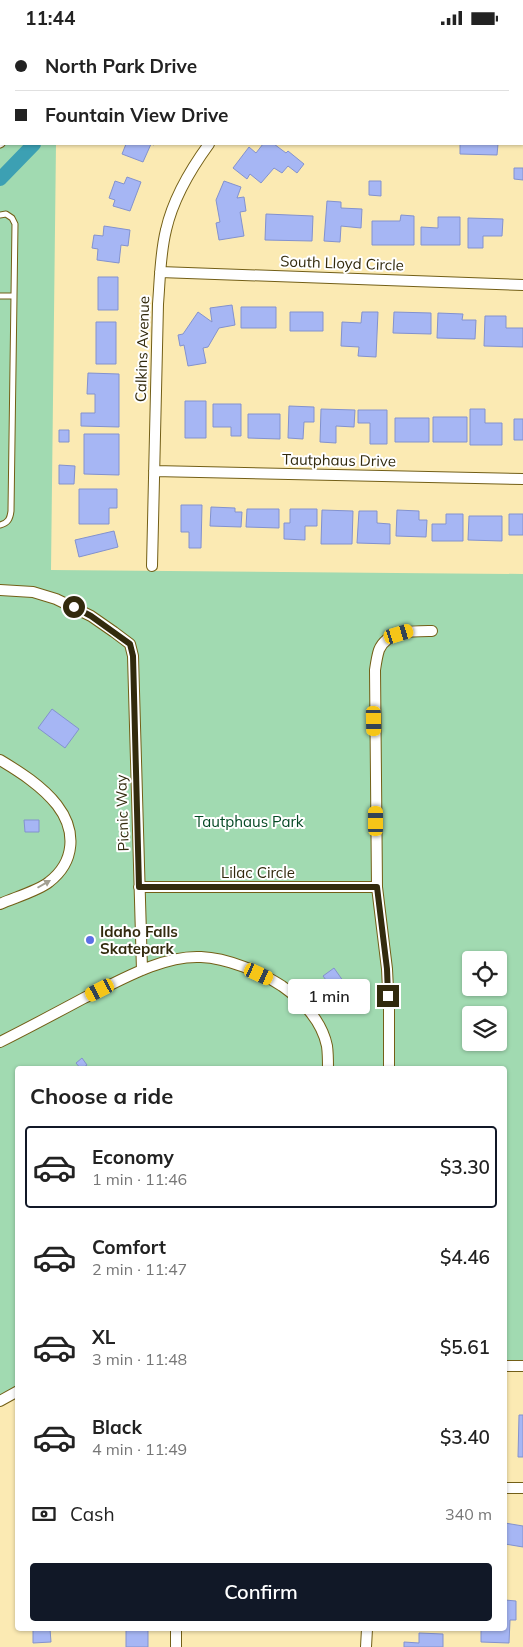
<!DOCTYPE html>
<html lang="en">
<head>
<meta charset="utf-8">
<style>
	body { margin:0; font-family:Mulish,sans-serif; background:#f6f6f6; color:#222; height:100vh; display:flex; flex-direction:column; font-size:19px; white-space:nowrap }
	* { box-sizing:border-box; margin:0 }
	p { font-size:16px; color:#767676 }
	.icon { flex:none; width:28px; height:28px; fill:none; stroke:currentColor; stroke-width:2; stroke-linecap:round; stroke-linejoin:round }
	.map { position:relative; flex:1; overflow:hidden }
	.details { position:absolute; left:15px; top:1031px; width:492px; height:565px; display:flex; flex-direction:column; background:#fff; border-radius:5px; box-shadow:0 1px 4px #0004 }
	.details>* { flex:none }
	.top-card { position:absolute; left:0px; top:0px; width:524px; height:110px; box-shadow:0 1px 4px #0004; display:grid; align-content:center; height:110px; padding:0 15px; background:#fff }
	.fabs { position:absolute; left:462px; top:916px; display:grid; gap:10px }
	.fabs a { display:grid; place-items:center; width:45px; height:45px; border-radius:5px; background:#fff; box-shadow:0 1px 4px #0004; font-size:25px }
	.end { position:absolute; width:22px; height:22px; margin:-11px; border:6px solid #322a0d; background:#fff; box-shadow:0 0 0 2px #fff }
	.from { border-radius:50% }
	.bubble { position:absolute; height:35px; border-radius:5px; background:#fff; box-shadow:0 1px 4px #0004; font-size:16px; font-weight:600; line-height:35px; text-align:center }
	.car { position:absolute; width:15px; height:30px; margin:-15px -8px; border-radius:6px; box-shadow:0 0 4px 1px #0007; background:linear-gradient(#f5c518 24%,#345 0 40%,#f5c518 0 76%,#345 0 86%,#f5c518 0) }
	.top-card b { display:flex; align-items:center; gap:18px; height:48px; font-size:19px }
	.top-card b+b { border-top:1px solid #e0e0e0 }
	.top-card i { width:12px; height:12px; background:#222 }
	ul { padding:0; list-style:none }
	li { display:flex; align-items:center; gap:15px; height:82px; margin:0 10px 8px; padding:0 5px; border:2px solid transparent; border-radius:5px }
	li div { flex:1 }
	li b { display:block; font-size:19px }
	li em { font-style:normal; font-weight:600 }
	li.on { border-color:#111827 }
	li>.icon { width:45px; height:45px; stroke-width:1.5 }
	h2 { padding:0 15px; font-size:22px; line-height:60px }
	.pay { display:flex; align-items:center; gap:12px; height:55px; padding:0 15px; font-size:19px }
	.pay p { margin-inline-start:auto }
	.primary-button { display:flex; gap:10px; margin-top:auto; padding:10px 15px }
	.primary-button a { flex:1; height:58px; border-radius:5px; background:#111827; color:#fff; font-size:20px; font-weight:600; line-height:58px; text-align:center }
	.status { display:flex; justify-content:space-between; align-items:center; height:35px; padding:0 25px; background:#fff; direction:ltr }
	.status svg { height:14px; fill:currentColor }
	.map>svg:first-child { display:block }
	.green { fill:#a1dab1; fill-rule:evenodd }
	.lines { fill:none; stroke-linecap:round; stroke-linejoin:round }
	.canal { stroke:#3ca0b3; stroke-width:14 }
	.building { fill:#a6b6f4; stroke:#8392ce }
	.service-casing { stroke:#735f17; stroke-width:7 }
	.minor-casing { stroke:#735f17; stroke-width:12 }
	.service { stroke:#fff; stroke-width:5 }
	.minor { stroke:#fff; stroke-width:10 }
	.oneway { fill:#a39f92 }
	.route { stroke:#322a0d; stroke-width:6 }
	.poi-dot { fill:#5c6fe6; stroke:#fff; stroke-width:2 }
	.labels { text-anchor:middle; dominant-baseline:central; stroke-width:4; stroke-linejoin:round; paint-order:stroke }
	.street-label { font-size:15px; fill:#322a0d; stroke:#fff }
	.park-label { font-size:15px; fill:#054925; stroke:#fff }
	.poi-label { font-size:15px; font-weight:bold; fill:#322a0d; stroke:#fff; text-anchor:start }
</style>
</head>
<body>
<div class="status"><b>11:44</b><svg viewBox="0 0 49 12"><path d="M0 12V9h3v3zM5 12V6h3v6zM10 12V3h3v9zM15 12V0h3v12zM26 1h20v11H26zM47 4h2v5h-2z"/></svg></div>
<div class="map">
<svg width="523" height="1612" viewBox="0 0 523 1612">
	<rect width="100%" height="100%" fill="#fbeab3"/>
	<!-- green -->
	<path class="green" d="M0 0H128L127 1H1V109H56L51 535 523 539V1331H505V1034H18L17 1356 0 1366ZM471 925H499V952H471ZM471 980H499V1008H471Z"/>
	<g class="lines">
		<!-- canal -->
		<path class="canal" d="M141 1 142 0
			M0 144 34 109"/>
	</g>
	<!-- building -->
	<path class="building" d="M126 109H155L154 110 151 109 143 127 122 119Z
		M263 109H274L286 118 288 116 304 129 297 138 288 131 282 138 274 133 261 148 250 139 247 144 233 133 249 112 256 118Z
		M460 109H498L497 120 460 119Z
		M514 133H523V145L514 144Z
		M127 142 141 147 130 176 113 171 115 165 109 163 115 146 124 149Z
		M224 146 241 152 237 163 244 162 246 176 240 177 244 201 219 205 216 188 220 187 216 165Z
		M369 146H381V161L369 160Z
		M327 166 341 167V173L362 174 361 193 341 191 340 207 324 206Z
		M266 179 313 181 312 206 265 205Z
		M401 180 414 181V210H372V186H400Z
		M438 182H460V210H421V192L438 193Z
		M468 183 503 184 502 201H483V213H468Z
		M104 191 130 195 128 211 121 210 119 228 97 225 98 214 92 213 94 200 103 201Z
		M98 242H118V275H98Z
		M232 270 235 290 219 293 208 312 203 313 206 328 188 331 184 310 180 311 178 300 183 299 198 277 212 287 210 273Z
		M241 272H276V293H241Z
		M290 277H323V296H290Z
		M362 277H378L376 322 358 321 359 312 341 311 342 287 361 288Z
		M394 277 431 278V299L393 298Z
		M438 278 463 279 462 285H476L475 304 437 303Z
		M485 281H506V293H523V312L484 311Z
		M96 287H116V329H96Z
		M88 338 119 339V392L81 391V378H95V359H87Z
		M185 366H206V403H185Z
		M213 369H241V401H231V392H213Z
		M289 371 314 372V387H304L303 404 288 403Z
		M321 374 355 375 354 392 336 391V408L320 407Z
		M470 374H485V388H502V410H470Z
		M358 375H387V409H370V388H358Z
		M248 379H280V404L248 403Z
		M433 382H467V407H433Z
		M395 383H429V407H395Z
		M514 384H523V405H514Z
		M59 395H69V407H59Z
		M84 399H119V440L84 439Z
		M59 430 75 431 74 449H59Z
		M79 454H117V473H109V489H79Z
		M181 470H202L201 513H189V497H181Z
		M211 472 235 473V477H242L241 492 210 491Z
		M247 474H279V493L246 492Z
		M290 474H317V491H305V505L284 504V488H290Z
		M322 475 353 476 352 509H321Z
		M397 475 419 476V485H427L426 502 396 501Z
		M359 476H377V488L390 489V509L357 508Z
		M446 479H463V506H432V489H446Z
		M509 479H523V500H509Z
		M469 481H502V506L468 505Z
		M114 496 118 512 79 522 75 505Z
		M52 674 79 694 65 713 38 693Z
		M24 785H39V797H25Z
		M334 933 348 953 338 961 323 941Z
		M82 1023 87 1030 81 1034 76 1028Z
		M519 1380H523V1422H518Z
		M505 1488 523 1491V1512L505 1509Z
		M505 1565 516 1566V1585H510L509 1608 481 1607V1594H505Z
		M33 1594H50L51 1607 33 1608Z
		M126 1594H148V1612H126Z
		M419 1598 443 1599V1612H404V1607L419 1608Z"/>
	<g class="lines">
		<defs>
			<path id="service" d="M33 1V0
				M68 1V0
				M107 1 108 0
				M0 60H1
				M0 110 2 109
				M0 180 6 179 12 183 15 189 11 476C10 484 8 488 0 490
				M0 261H14"/>
			<path id="minor" d="M311 1 312 0
				M522 43H523
				M160 237 523 250
				M154 436 523 444
				M152 531 158 269C160 245 160 219 166 195 173 164 190 135 209 109
				M0 555 33 557 56 564 91 581 114 597 130 609 133 621 142 935
				M0 725C20 737 42 751 57 770 77 796 75 827 49 847 38 856 13 863 0 869
				M139 852H377
				M0 1007C28 993 56 978 84 963 119 946 162 920 201 922 227 923 261 937 282 951 302 965 322 986 327 1011 328 1018 328 1026 328 1034
				M389 1034V975L387 934 377 852 375 635C376 628 377 621 379 615 387 595 414 596 432 596
				M505 1331H523
				M0 1366 18 1356
				M505 1453H523
				M176 1594V1612
				M366 1612 367 1594"/>
		</defs>
		<!-- service casing -->
		<use href="#service" class="service-casing"/>
		<!-- minor casing -->
		<use href="#minor" class="minor-casing"/>
		<!-- service -->
		<use href="#service" class="service"/>
		<!-- minor -->
		<use href="#minor" class="minor"/>
	</g>
	<!-- one-way arrows -->
	<defs><path id="oneway-solid" d="M-6-.8H1V-3.2L6.5 0L1 3.2V.8H-6Z" transform="scale(1.25)"/></defs>
	<use class="oneway" href="#oneway-solid" transform="translate(44 849) rotate(-30)"/>
	<g class="lines">
		<!-- route -->
		<path class="route" d="M74 572 91 581 130 609 133 621 139 852H377L387 934 388 961"/>
	</g>
	<!-- markers -->
	<circle class="poi-dot" cx="90" cy="905" r="5"/>
	<g class="labels">
		<!-- street labels -->
		<g class="street-label">
			<text transform="translate(342 228) rotate(2)">South Lloyd Circle</text>
			<text transform="translate(142 314) rotate(-88)">Calkins Avenue</text>
			<text transform="translate(339 425) rotate(1)">Tautphaus Drive</text>
			<text transform="translate(122 778) rotate(-92)">Picnic Way</text>
			<text x="258" y="837">Lilac Circle</text>
		</g>
		<!-- park labels -->
		<g class="park-label">
			<text x="249" y="786">Tautphaus Park</text>
		</g>
		<!-- poi labels -->
		<g class="poi-label">
			<text x="100" y="896">Idaho Falls<tspan x="100" dy="17">Skatepark</tspan></text>
		</g>
	</g>
</svg>
<div class="fabs">
<a><svg class="icon" aria-label="locate" viewBox="0 0 24 24"><circle cx="12" cy="12" r="6"/><path d="M12 2v4M12 18v4M2 12h4M18 12h4"/></svg></a>
<a><svg class="icon" aria-label="layers" viewBox="0 0 24 24"><path d="M12 4l9 5-9 5-9-5zM3 14l9 5 9-5"/></svg></a>
</div>
<i class="end from" style="left:74px;top:572px"></i>
<i class="end" style="left:388px;top:961px"></i>
<div class="bubble" style="left:288px;top:944px;width:82px">1 min</div>
<i class="car" style="left:399px;top:599px;rotate:73deg"></i>
<i class="car" style="left:374px;top:686px;rotate:179deg"></i>
<i class="car" style="left:376px;top:786px;rotate:0deg"></i>
<i class="car" style="left:259px;top:939px;rotate:115deg"></i>
<i class="car" style="left:100px;top:955px;rotate:243deg"></i>
<div class="top-card">
<b><i class="from"></i>North Park Drive</b>
<b><i></i>Fountain View Drive</b>
</div>
<section class="details">
<h2>Choose a ride</h2>
<ul>
<li class="on"><svg class="icon" aria-label="car" viewBox="0 0 24 24"><path d="M5 17H2v-5l4-1 3-4h7l3 4 3 1v5h-3M9 17h6M6 11h13"/><circle cx="7" cy="17" r="2"/><circle cx="17" cy="17" r="2"/></svg><div><b>Economy</b><p>1 min · 11:46</p></div><em>$3.30</em></li>
<li><svg class="icon" aria-label="car" viewBox="0 0 24 24"><path d="M5 17H2v-5l4-1 3-4h7l3 4 3 1v5h-3M9 17h6M6 11h13"/><circle cx="7" cy="17" r="2"/><circle cx="17" cy="17" r="2"/></svg><div><b>Comfort</b><p>2 min · 11:47</p></div><em>$4.46</em></li>
<li><svg class="icon" aria-label="car" viewBox="0 0 24 24"><path d="M5 17H2v-5l4-1 3-4h7l3 4 3 1v5h-3M9 17h6M6 11h13"/><circle cx="7" cy="17" r="2"/><circle cx="17" cy="17" r="2"/></svg><div><b>XL</b><p>3 min · 11:48</p></div><em>$5.61</em></li>
<li><svg class="icon" aria-label="car" viewBox="0 0 24 24"><path d="M5 17H2v-5l4-1 3-4h7l3 4 3 1v5h-3M9 17h6M6 11h13"/><circle cx="7" cy="17" r="2"/><circle cx="17" cy="17" r="2"/></svg><div><b>Black</b><p>4 min · 11:49</p></div><em>$3.40</em></li>
</ul>
<div class="pay"><svg class="icon" aria-label="cash" viewBox="0 0 24 24"><path d="M3 7h18v10H3z"/><circle cx="12" cy="12" r="2"/></svg>Cash<p>340 m</p></div>
<div class="primary-button"><a>Confirm</a></div>
</section>
</div>
</body>
</html>
